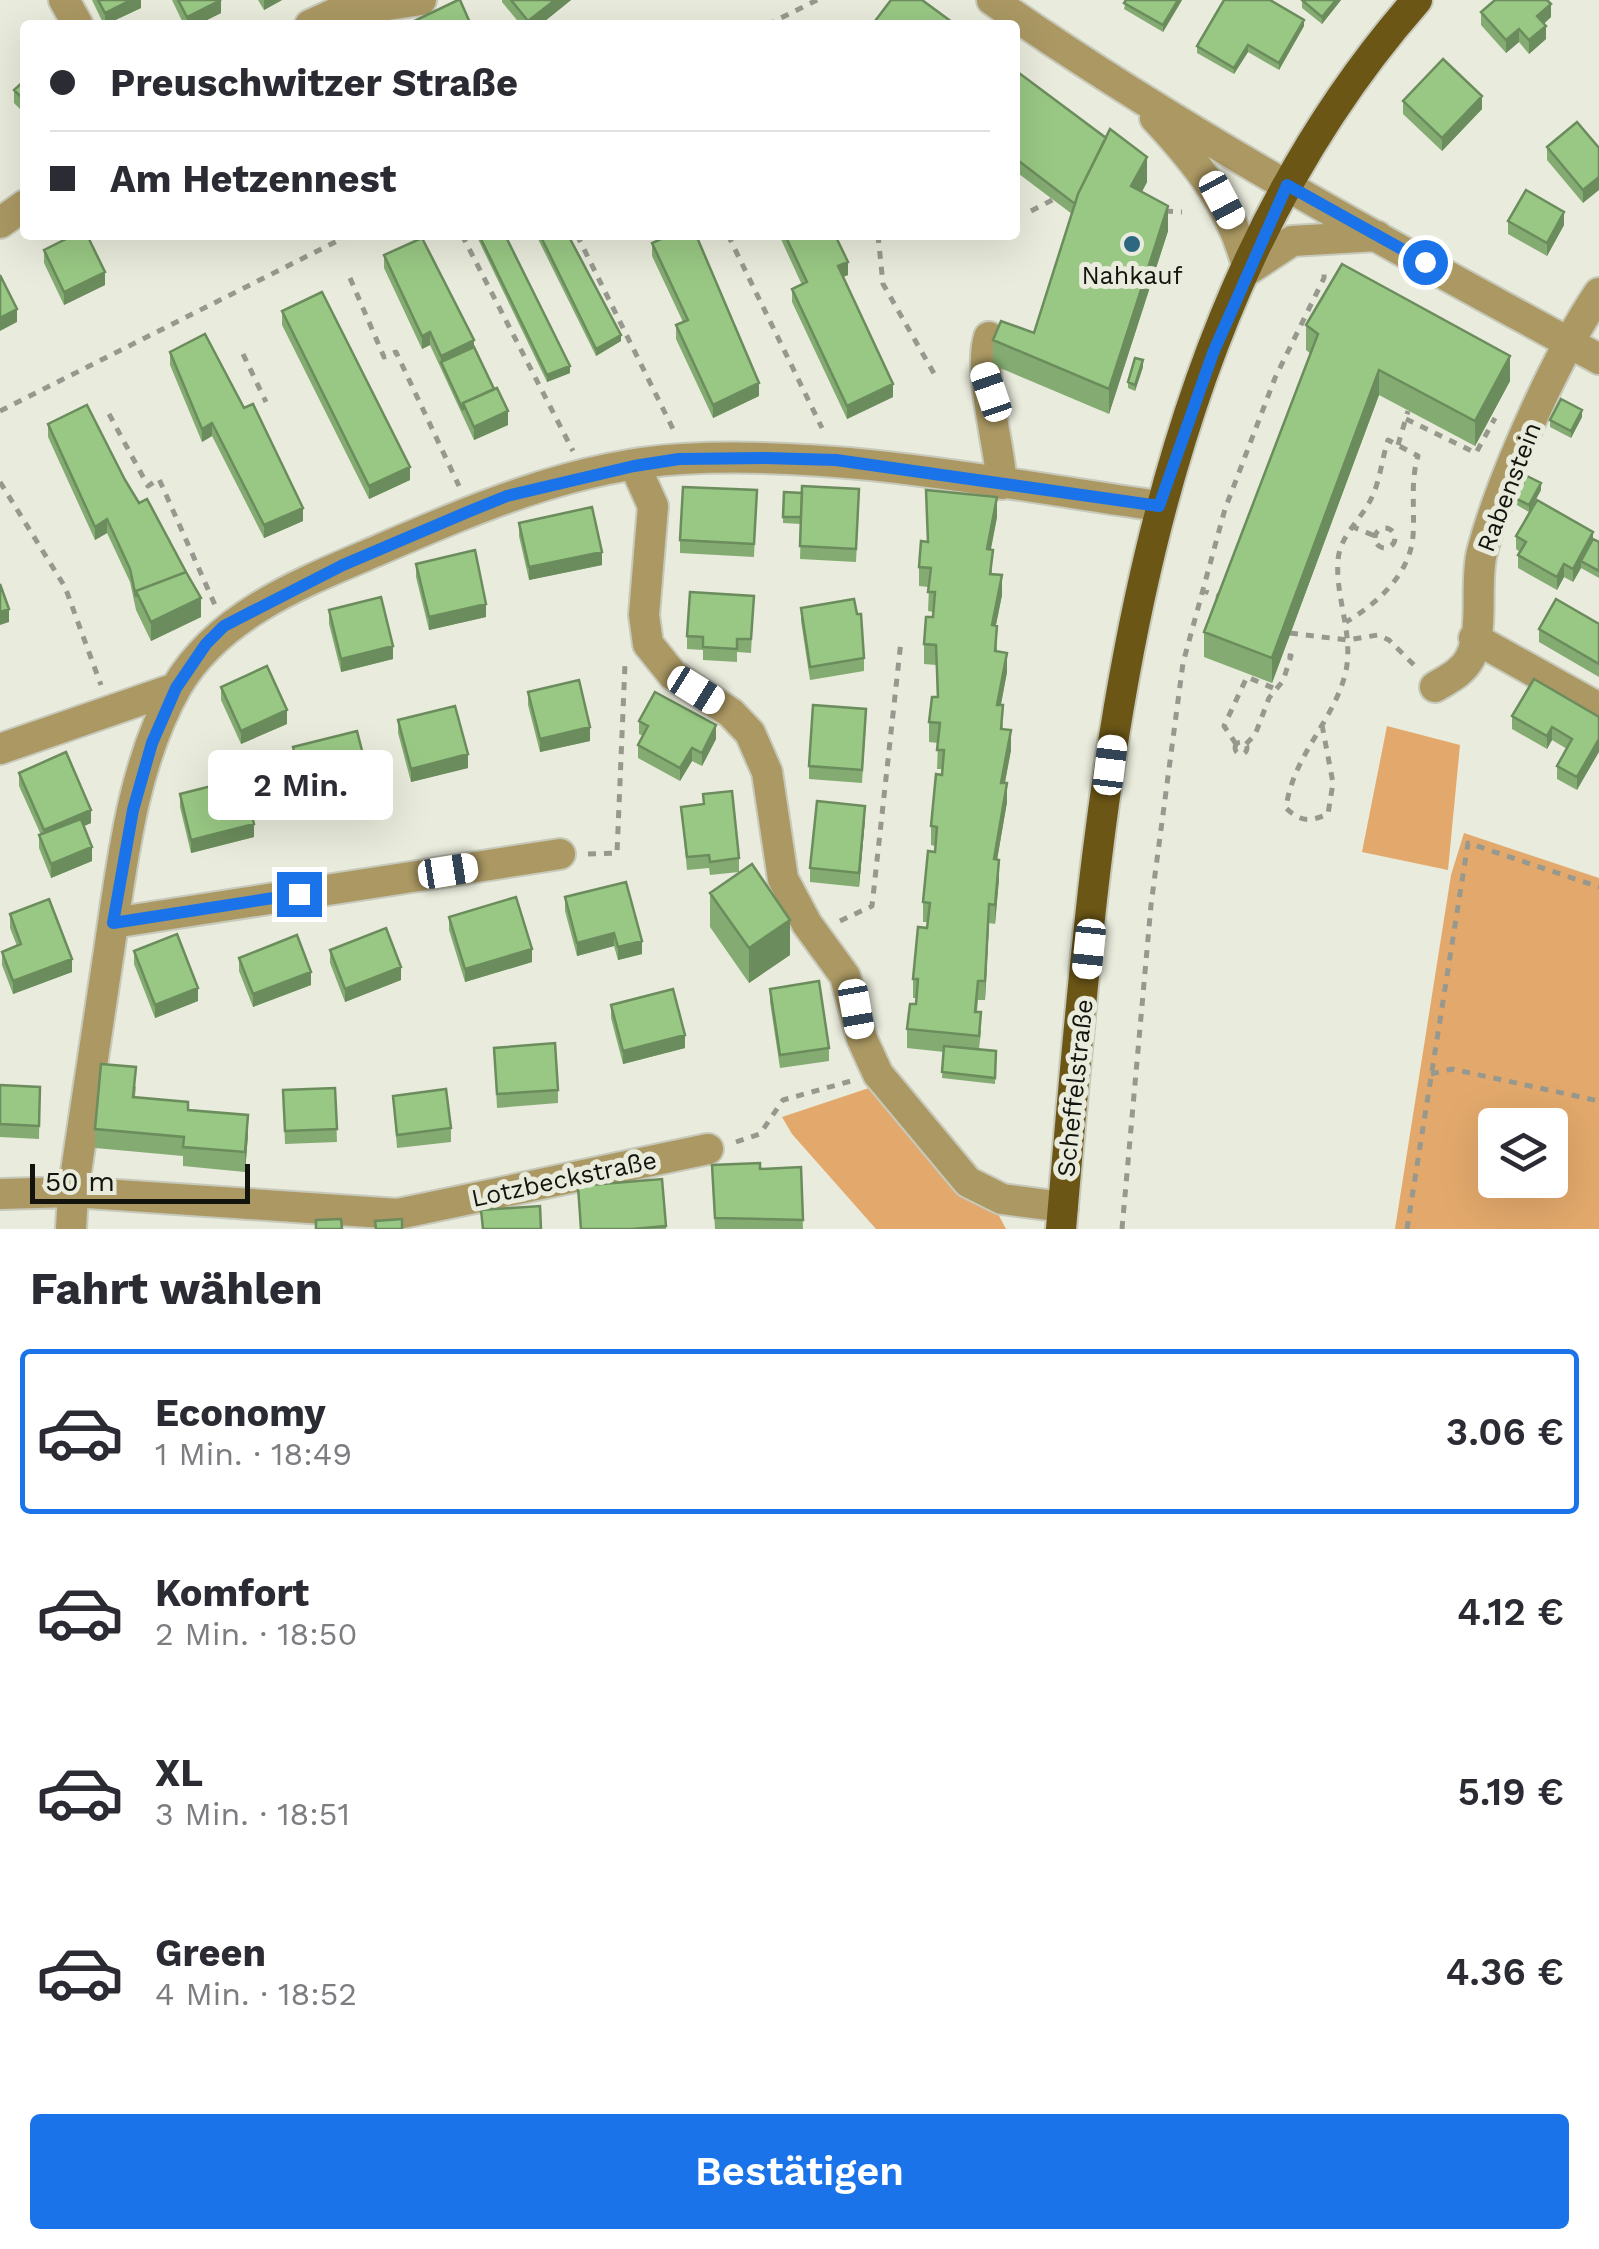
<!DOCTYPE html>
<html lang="de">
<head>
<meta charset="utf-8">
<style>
	body { margin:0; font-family:"Work Sans",sans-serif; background:#f7f7f7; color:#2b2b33; height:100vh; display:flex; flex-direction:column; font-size:38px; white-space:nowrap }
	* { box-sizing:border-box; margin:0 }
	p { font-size:32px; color:#7c7c81 }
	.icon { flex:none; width:55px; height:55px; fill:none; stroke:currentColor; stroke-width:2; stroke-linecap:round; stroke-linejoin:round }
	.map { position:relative; height:1229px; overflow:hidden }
	.details { display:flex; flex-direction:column; background:#fff; flex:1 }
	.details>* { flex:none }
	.top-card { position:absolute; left:20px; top:20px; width:1000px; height:220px; border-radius:10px; box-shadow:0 10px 40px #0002; display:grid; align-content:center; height:220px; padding:0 30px; background:#fff }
	.buttons { position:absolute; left:1478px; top:1108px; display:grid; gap:20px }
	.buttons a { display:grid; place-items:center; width:90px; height:90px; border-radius:10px; background:#fff; box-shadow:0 10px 40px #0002; font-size:50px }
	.scale { position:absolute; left:30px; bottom:25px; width:220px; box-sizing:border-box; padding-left:10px; border:5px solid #14140f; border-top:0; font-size:28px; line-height:35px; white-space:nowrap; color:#14140f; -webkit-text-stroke:8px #e9ebdc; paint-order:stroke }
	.end { position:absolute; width:45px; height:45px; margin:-22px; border:12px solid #1a73e8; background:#fff; box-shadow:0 0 0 5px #fff }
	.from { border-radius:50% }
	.bubble { position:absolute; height:70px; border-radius:10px; background:#fff; box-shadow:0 10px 40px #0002; font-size:32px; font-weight:600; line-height:70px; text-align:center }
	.car { position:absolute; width:30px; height:60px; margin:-30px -15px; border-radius:12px; box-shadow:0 0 8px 2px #0007; background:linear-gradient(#fff 24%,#345 0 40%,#fff 0 76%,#345 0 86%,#fff 0) }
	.top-card b { display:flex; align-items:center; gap:35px; height:95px; font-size:38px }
	.top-card b+b { border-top:2px solid #e1e1e2 }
	.top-card i { width:25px; height:25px; background:#2b2b33 }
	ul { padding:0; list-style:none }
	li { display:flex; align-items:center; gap:30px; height:165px; margin:0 20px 15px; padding:0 10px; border:5px solid transparent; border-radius:10px }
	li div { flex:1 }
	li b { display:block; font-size:38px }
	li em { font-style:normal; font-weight:600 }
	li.current { border-color:#1a73e8 }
	li>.icon { width:90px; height:90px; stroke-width:1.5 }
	h2 { padding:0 30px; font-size:45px; line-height:120px }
	.cta { display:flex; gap:20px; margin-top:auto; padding:20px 30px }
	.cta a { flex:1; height:115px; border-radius:10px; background:#1a73e8; color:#fff; font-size:40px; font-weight:600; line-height:115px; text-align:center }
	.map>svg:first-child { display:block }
	.green { fill:#e3a96c; fill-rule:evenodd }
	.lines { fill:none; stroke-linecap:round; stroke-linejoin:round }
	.minor-casing { stroke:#c7c9bb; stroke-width:34 }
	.major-casing { stroke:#c7c9bb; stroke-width:34 }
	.path { stroke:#98998e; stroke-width:5; stroke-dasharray:8 8; stroke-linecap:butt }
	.minor { stroke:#ab9863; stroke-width:30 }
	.major { stroke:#6b5616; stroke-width:30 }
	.wall { fill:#84ac72 }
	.shaded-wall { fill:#6b8c5c }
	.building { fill:#99c884; stroke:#6b8c5c; stroke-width:2.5 }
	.route { stroke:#1a73e8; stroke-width:12 }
	.poi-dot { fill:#2d6880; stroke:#e9ebdc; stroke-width:4 }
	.labels { text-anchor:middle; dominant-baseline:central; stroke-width:10; stroke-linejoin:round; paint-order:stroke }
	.poi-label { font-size:25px; fill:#14140f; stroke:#e9ebdc }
	.street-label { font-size:25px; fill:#14140f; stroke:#e9ebdc }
</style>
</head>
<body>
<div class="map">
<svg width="1599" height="1229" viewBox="0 0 1599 1229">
	<rect width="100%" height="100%" fill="#e9ebdc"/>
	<!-- green -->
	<path class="green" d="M1387 726 1460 745 1448 870 1362 852Z
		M1464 833 1599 878V1229H1395L1451 875ZM1550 1125V1180H1495V1125Z
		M869 1088 968 1194 995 1208 1006 1229H876L792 1134 782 1117Z"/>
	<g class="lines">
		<defs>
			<path id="minor" d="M64 0 78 25
				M992 0C1184 134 1393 247 1599 359
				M310 25 336 13 421 0
				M1155 118C1198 164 1233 208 1248 270L1292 241 1377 236
				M0 223 25 205
				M989 337C978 371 999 443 1002 484
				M635 466 653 506 644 615 648 644 673 675 731 713 750 733 767 772 783 879 807 924 845 976 862 1039 878 1074 968 1182 1002 1199 1063 1207
				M1474 638 1599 708
				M1435 687C1448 679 1462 673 1470 658 1485 629 1474 584 1482 552 1501 479 1557 355 1599 293
				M0 749 176 688
				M113 923 560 854
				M0 1194 73 1192 398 1214 708 1149
				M71 1229 73 1192C85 1112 97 1032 109 951 122 863 132 765 177 686 218 617 296 585 367 555 467 512 572 465 682 459 841 450 1002 484 1159 506"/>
			<path id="major" d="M1061 1229C1098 809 1125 332 1417 0"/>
		</defs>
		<!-- minor casing -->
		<use href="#minor" class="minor-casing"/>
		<!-- major casing -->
		<use href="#major" class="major-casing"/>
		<!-- path -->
		<path class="path" d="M767 25 817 0
			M1031 211 1056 198
			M1165 211 1182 212
			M462 235 573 451
			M577 235 673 429
			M728 235 822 428
			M878 235 883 284 936 377
			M350 278 384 357 396 352 459 486
			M243 354 266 402
			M0 411 349 235
			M109 414 148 486 159 479 215 605
			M1406 419 1476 453 1495 418
			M1398 445 1408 411
			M0 482 65 587 101 685
			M1351 526 1375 536
			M1375 538a10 10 0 1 1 20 0a10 10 0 1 1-20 0Z
			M1201 590 1222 597
			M1290 633 1347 640 1378 635 1389 640 1415 666
			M1322 725 1333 783 1328 814C1310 822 1300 822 1286 808 1293 756 1332 723 1345 675 1355 636 1335 599 1338 560 1340 535 1361 520 1371 499 1380 482 1382 458 1388 440L1418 456C1410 483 1415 507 1413 536 1410 574 1377 604 1346 622
			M1235 748a6 6 0 1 1 12 0a6 6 0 1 1-12 0Z
			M1236 744 1224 726 1247 677 1278 690
			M1246 744 1255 735 1269 698 1283 681 1291 656 1282 655
			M588 854 617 853 625 664
			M840 921 872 906 901 641
			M1431 1074 1452 1069 1599 1101
			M736 1142 760 1134 783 1100 851 1081
			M1122 1229 1151 905 1183 663 1225 509 1275 378 1324 278V267
			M1407 1229 1468 843 1599 887"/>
		<!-- minor -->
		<use href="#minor" class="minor"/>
		<!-- major -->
		<use href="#major" class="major"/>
	</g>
	<!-- wall -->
	<path class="wall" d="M92 0H141V8L104 25Z
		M172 0H221V13L197 25H184Z
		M258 0H282L264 10Z
		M502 0H571L540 25H521L502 2Z
		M1126 0H1182L1163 32 1124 9Z
		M1302 0H1341L1322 24 1302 8Z
		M1481 12 1551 17 1544 24 1546 39 1529 54 1519 42 1506 53 1481 25Z
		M1304 26 1279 70 1248 52 1234 74 1197 53V46Z
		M1015 70 1147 182 1142 192 1168 231 1109 414 993 365V340L1034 333 1072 214 1015 171Z
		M25 80V114L14 103V90Z
		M1403 101 1482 109 1442 151 1403 114Z
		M1547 147 1599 148 1583 203 1547 160Z
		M1508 221 1564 225 1547 256 1508 234Z
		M476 235H505L570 373 547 382Z
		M536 235H568L621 341 596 356Z
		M779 235H835L848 275 843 277 893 397 847 419 792 302V289L802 285Z
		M652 243 759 396 713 418 676 339V325L683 322 652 256Z
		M44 250 105 285 64 305 44 263Z
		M384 255 474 347 508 425 474 440 430 345 422 349 384 268Z
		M282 311 410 480 369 499 282 325Z
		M1306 325 1510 381 1475 446 1379 395 1272 683 1204 657V632L1311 354 1306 350Z
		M170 352 303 521 264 538 212 436 202 442 170 365Z
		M1143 367 1135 391 1128 388V382Z
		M1582 417 1571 438 1550 427V420Z
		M48 424 125 480 201 617 151 641 136 610 130 582 107 533 95 540 48 437Z
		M757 490 754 557 680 553V540Z
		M1541 490 1529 512 1515 504V498Z
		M802 493 859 502 856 562 800 559 801 524 783 523V517Z
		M997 517 991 549 992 574 1002 595 996 625 997 651 1007 672 1001 705 1003 730 1011 750 1005 783 1007 802 997 859 999 879 995 924 989 923 985 1000H978L977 1012 981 1032 979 1049 996 1051 995 1084 942 1078 944 1052 907 1048V1029L916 1004V998H913V979L927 928 928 922H923V902L935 852V846L931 845V826L942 769H937L938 743 929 742V722L937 697 936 665 924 664V644L933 612 928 611 929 587 919 586V567L927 541Z
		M519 523 602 565 529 580 519 536Z
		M1516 536 1593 539 1599 542V578L1581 568 1573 582 1564 577 1557 590 1518 568V555L1520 552 1516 549Z
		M416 564 486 617 429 630 416 577Z
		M754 596 751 653 737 652V662L703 660V650L687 649V636Z
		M801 608 864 658V671L810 680 801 621Z
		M329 610 393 659 341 672 329 624Z
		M1599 624V677L1539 642V629Z
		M221 687 287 724 241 744 221 700Z
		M528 692 590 741 540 752 528 705Z
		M1512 716 1599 717 1577 790 1557 779V766L1567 749 1552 740 1547 749 1512 729Z
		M398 720 468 768 411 782 398 733Z
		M639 721 716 739 702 766 692 761 680 781 638 758V745L643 736 639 734Z
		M866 722 862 783 809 779V766Z
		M293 747 368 787 304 803 293 760Z
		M19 773 91 823 84 826 92 861 51 878 39 848V835H41L19 786Z
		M180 794 254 837 191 853 180 807Z
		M703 794 739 858V872L710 875 709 868 687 870 681 807 703 805Z
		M865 819 859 887 810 882V868Z
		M710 893 790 955 749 983 710 927Z
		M565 897 642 954 618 960 614 946 577 956 565 911Z
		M10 914 72 972 13 994 2 965V952L17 946 10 928Z
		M449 917 532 962 465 982 449 930Z
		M330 950 401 980 345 1002 330 963Z
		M134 951 198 1001 155 1018 134 964Z
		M239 958 311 985 253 1007 239 971Z
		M770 989 829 1048V1061L780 1068 770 1002Z
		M611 1005 685 1048 623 1064 611 1018Z
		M494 1048 558 1090V1103L497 1108Z
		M0 1085 40 1087 39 1139 0 1137Z
		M136 1086 135 1097 188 1110 248 1135 245 1172 183 1166V1156L95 1148V1129Z
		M335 1088 337 1142 285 1144 283 1090Z
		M393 1096 451 1128V1142L397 1148Z
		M801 1167 803 1229H715L712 1178 760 1169Z
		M662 1179 666 1229H580L578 1186Z"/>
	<!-- shaded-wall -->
	<path class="shaded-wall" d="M131 0H141V8L105 25V13Z
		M221 0V13L197 25H187V17Z
		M264 0H282L264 10Z
		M555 0H571L540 25H528V21Z
		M1178 0H1182L1163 32V25Z
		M1336 0H1341L1322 24V17Z
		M1551 4V17L1537 29V16Z
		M1304 20V26L1279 70V63Z
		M1546 26V39L1529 54V40Z
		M1519 29V42L1506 53V40Z
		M1248 45V52L1234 74V68Z
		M1482 96V109L1442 151V138Z
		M1147 157V182L1131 211V186Z
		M1599 177V190L1583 203V190Z
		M1168 206V231L1109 414V389Z
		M1564 212V225L1547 256V243Z
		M848 262V275L838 279V266Z
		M105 272V285L64 305V292Z
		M17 309V322L0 331V318Z
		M430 332V345L422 349V336Z
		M621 335V341L596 356V349Z
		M474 340V354L441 362V356Z
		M1510 356V381L1475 446V421Z
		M1143 360V367L1135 391V385Z
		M570 366V373L547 382V375Z
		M1379 370V395L1272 683V658Z
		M759 383V396L713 418V405Z
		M893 384V397L847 419V406Z
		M1582 410V417L1571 438V431Z
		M508 411V425L474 440V427Z
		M212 423V436L202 442V429Z
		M410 467V480L369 499V486Z
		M1541 483V490L1529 512V505Z
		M997 497V517L987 568V549Z
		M303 508V521L264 538V525Z
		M107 519V533L95 540V527Z
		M1593 532V546L1581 561V568L1573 582V569Z
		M602 552V565L529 580V567Z
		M1564 564V577L1557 590V577Z
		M1002 575V595L992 644V625Z
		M201 598V617L151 641V622Z
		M486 604V617L429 630V617Z
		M9 609V622L0 625V612Z
		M393 646V659L341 672V659Z
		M1007 653V672L997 724V705Z
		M287 710V724L241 744V731Z
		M716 725V739L702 766V753Z
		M590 727V741L540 752V739Z
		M1552 727V740L1547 749V736Z
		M1011 730V750L1001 802V783Z
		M1599 739V752L1577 790V777Z
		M692 748V761L680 781V768Z
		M468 754V768L411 782V769Z
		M368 774V787L304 803V790Z
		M1007 783V802L994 878V859Z
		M865 806V819L859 887V873Z
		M91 810V823L44 843V830Z
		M254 824V837L191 853V840Z
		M92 847V861L51 878V864Z
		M999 860V879L995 924V905Z
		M989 904V923L985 1000V981Z
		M790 920V955L749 983V948Z
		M614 933V946L577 956V943Z
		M642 941V954L618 960V947Z
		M532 949V962L465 982V969Z
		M72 959V972L13 994V981Z
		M401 967V980L345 1002V989Z
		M311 972V985L253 1007V994Z
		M198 988V1001L155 1018V1005Z
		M685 1035V1048L623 1064V1051Z
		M248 1115V1135L245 1172V1152Z"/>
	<!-- building -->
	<path class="building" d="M98 0H131L105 13Z
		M178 0H221L187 17Z
		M458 0H460L471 25H406Z
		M511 0H555L528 21Z
		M891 0H922L956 25H872Z
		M1126 0H1178L1163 25 1124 3Z
		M1224 0H1270L1304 20 1279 63 1248 45 1234 68 1197 46Z
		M1302 0H1336L1322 17Z
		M1495 0H1547L1551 4 1537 16 1546 26 1529 40 1519 29 1506 40 1481 12Z
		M1443 59 1482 96 1442 138 1403 101Z
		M1015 70 1106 138 1078 194 1075 204 1015 158Z
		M25 80V101L14 90Z
		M1577 122 1599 148V177L1583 190 1547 147Z
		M1110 129 1147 157 1131 186 1168 206 1109 389 993 340 1001 321 1034 333 1078 194Z
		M1526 190 1564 212 1547 243 1508 221Z
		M74 235H87L105 272 64 292 44 250Z
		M479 235H505L570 366 547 375Z
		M540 235H568L621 335 596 349Z
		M670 235H696L759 383 713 405 676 325 688 320 652 243Z
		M785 235H835L848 262 838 266 893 384 847 406 792 289 807 282Z
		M422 238 474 340 441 356 430 332 422 336 384 255Z
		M1342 264 1510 356 1475 421 1379 370 1272 658 1204 632 1318 334 1306 325Z
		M0 275 17 309 0 318Z
		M322 292 410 467 369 486 282 311Z
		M205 334 244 408 253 404 303 508 264 525 212 423 202 429 170 352Z
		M474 347 494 389 463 403V410L441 362Z
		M1135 358 1143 360 1135 385 1128 382Z
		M497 388 508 411 474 427 463 403Z
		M1561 399 1582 410 1571 431 1550 420Z
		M87 405 125 480 139 503 147 499 186 572 136 591V597L130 569 107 519 95 527 48 424Z
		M1527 476 1541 483 1529 505 1515 498Z
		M802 486 859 489 856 549 800 546Z
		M683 487 757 490 754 544 680 540Z
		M926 490 997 497 987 549 993 550 990 574 1002 575 992 625 997 626 995 651 1007 653 997 705H1003L1001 729 1011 730 1001 783H1007L994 859 999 860 995 905 989 904 985 981H978L975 1012H981L979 1036 907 1029 910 1004H916L918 979H913L918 927 927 928 930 903 923 902 928 851 935 852 937 827 931 826 936 774 942 775 944 750H937L940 723 929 722 932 697H938L936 645 924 644 926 617H933L935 592H928L931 568 919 567 921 541 928 542Z
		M784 492 802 493 801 517H783Z
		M1537 500 1593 532 1573 569 1564 564 1557 577 1518 555 1526 542 1516 536Z
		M592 507 602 552 529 567 519 523Z
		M1593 539 1599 542V571L1581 561Z
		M475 550 486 604 429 617 416 564Z
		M186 572 201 598 151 622 136 591Z
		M0 584 9 609 0 612Z
		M690 592 754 596 751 639H737V649L703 647V637L687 636Z
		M381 597 393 646 341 659 329 610Z
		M854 599 857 614H861L864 658 810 667 801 608Z
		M1556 599 1599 624V664L1539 629Z
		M267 666 287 710 241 731 221 687Z
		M1534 679 1599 717V739L1577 777 1557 766 1572 739 1552 727 1547 736 1512 716Z
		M579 680 590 727 540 739 528 692Z
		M655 692 716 725 702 753 692 748 680 768 638 745 648 726 639 721Z
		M813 705 866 709 862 770 809 766Z
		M455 706 468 754 411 769 398 720Z
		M357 731 368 774 304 790 293 747Z
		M66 752 91 810 44 830 19 773Z
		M243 778 254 824 191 840 180 794Z
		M732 791 739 858 710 862 709 855 687 857 681 807 704 804 703 794Z
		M817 801 865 806 859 873 810 868Z
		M81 819 92 847 51 864 39 835Z
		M752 864 790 920 749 948 710 893Z
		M626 882 642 941 618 947 614 933 577 943 565 897Z
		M516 897 532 949 465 969 449 917Z
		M49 899 72 959 13 981 2 952 21 944 10 914Z
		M386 928 401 967 345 989 330 950Z
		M177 934 198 988 155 1005 134 951Z
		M297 935 311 972 253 994 239 958Z
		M819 981 829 1048 780 1055 770 989Z
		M673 989 685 1035 623 1051 611 1005Z
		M555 1043 558 1090 497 1094 494 1048Z
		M944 1046 996 1051 995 1078 942 1072Z
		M101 1064 136 1067 133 1097 188 1102V1110L248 1115 245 1152 183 1147 184 1137 95 1129Z
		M0 1085 40 1087 39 1126 0 1124Z
		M335 1088 337 1129 285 1131 283 1090Z
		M446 1089 451 1128 397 1135 393 1096Z
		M760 1163V1169L801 1167 803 1220 715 1218 712 1165Z
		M662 1179 666 1226 632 1229H581L578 1186Z
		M540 1206 541 1229H483L481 1210Z
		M341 1219 342 1229H316V1220Z
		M402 1219V1229H376L375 1221Z"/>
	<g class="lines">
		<!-- route -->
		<path class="route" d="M299 894 113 923 133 810 152 743 176 688 206 644 224 626 343 565 470 511 507 496 634 466 679 459 765 458 836 460 1159 506 1213 353 1287 185 1425 262"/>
	</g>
	<!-- markers -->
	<circle class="poi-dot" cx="1132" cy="244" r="10"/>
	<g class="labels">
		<!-- poi labels -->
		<g class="poi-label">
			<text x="1132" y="275">Nahkauf</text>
		</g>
		<!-- street labels -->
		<g class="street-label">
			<text transform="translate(1509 487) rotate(-69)">Rabenstein</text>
			<text transform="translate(1075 1088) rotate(-84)">Scheffelstraße</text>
			<text transform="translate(564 1179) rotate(-12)">Lotzbeckstraße</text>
		</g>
	</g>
</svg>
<div class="buttons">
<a><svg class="icon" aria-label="layers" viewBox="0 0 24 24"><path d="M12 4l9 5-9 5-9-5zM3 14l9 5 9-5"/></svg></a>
</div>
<div class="scale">50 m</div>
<i class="end from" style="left:1425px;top:262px"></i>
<i class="end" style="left:299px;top:894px"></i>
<div class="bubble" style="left:208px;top:750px;width:185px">2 Min.</div>
<i class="car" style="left:1222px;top:200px;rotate:152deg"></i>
<i class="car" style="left:991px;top:392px;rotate:341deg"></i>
<i class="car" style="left:696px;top:690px;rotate:122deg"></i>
<i class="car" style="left:1110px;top:765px;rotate:7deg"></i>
<i class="car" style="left:448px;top:871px;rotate:81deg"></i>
<i class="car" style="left:1089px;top:949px;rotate:186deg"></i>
<i class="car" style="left:856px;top:1009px;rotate:170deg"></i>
<div class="top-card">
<b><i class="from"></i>Preuschwitzer Straße</b>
<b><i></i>Am Hetzennest</b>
</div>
</div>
<section class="details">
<h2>Fahrt wählen</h2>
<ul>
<li class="current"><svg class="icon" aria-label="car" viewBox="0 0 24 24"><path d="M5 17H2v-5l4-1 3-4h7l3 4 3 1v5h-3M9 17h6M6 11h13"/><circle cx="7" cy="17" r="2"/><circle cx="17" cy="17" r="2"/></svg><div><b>Economy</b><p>1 Min. · 18:49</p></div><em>3.06 €</em></li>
<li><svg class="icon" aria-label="car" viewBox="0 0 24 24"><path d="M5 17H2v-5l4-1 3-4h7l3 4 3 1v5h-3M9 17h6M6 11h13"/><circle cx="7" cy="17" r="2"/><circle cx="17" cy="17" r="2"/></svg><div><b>Komfort</b><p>2 Min. · 18:50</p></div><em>4.12 €</em></li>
<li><svg class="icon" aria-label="car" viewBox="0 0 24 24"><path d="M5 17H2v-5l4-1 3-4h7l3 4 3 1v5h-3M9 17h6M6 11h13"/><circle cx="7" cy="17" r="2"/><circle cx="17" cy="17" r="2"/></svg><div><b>XL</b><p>3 Min. · 18:51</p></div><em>5.19 €</em></li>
<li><svg class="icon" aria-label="car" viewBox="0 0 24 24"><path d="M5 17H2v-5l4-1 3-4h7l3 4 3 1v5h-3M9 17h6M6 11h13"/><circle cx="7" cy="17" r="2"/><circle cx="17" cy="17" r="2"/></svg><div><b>Green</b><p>4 Min. · 18:52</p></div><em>4.36 €</em></li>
</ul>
<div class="cta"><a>Bestätigen</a></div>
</section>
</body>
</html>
